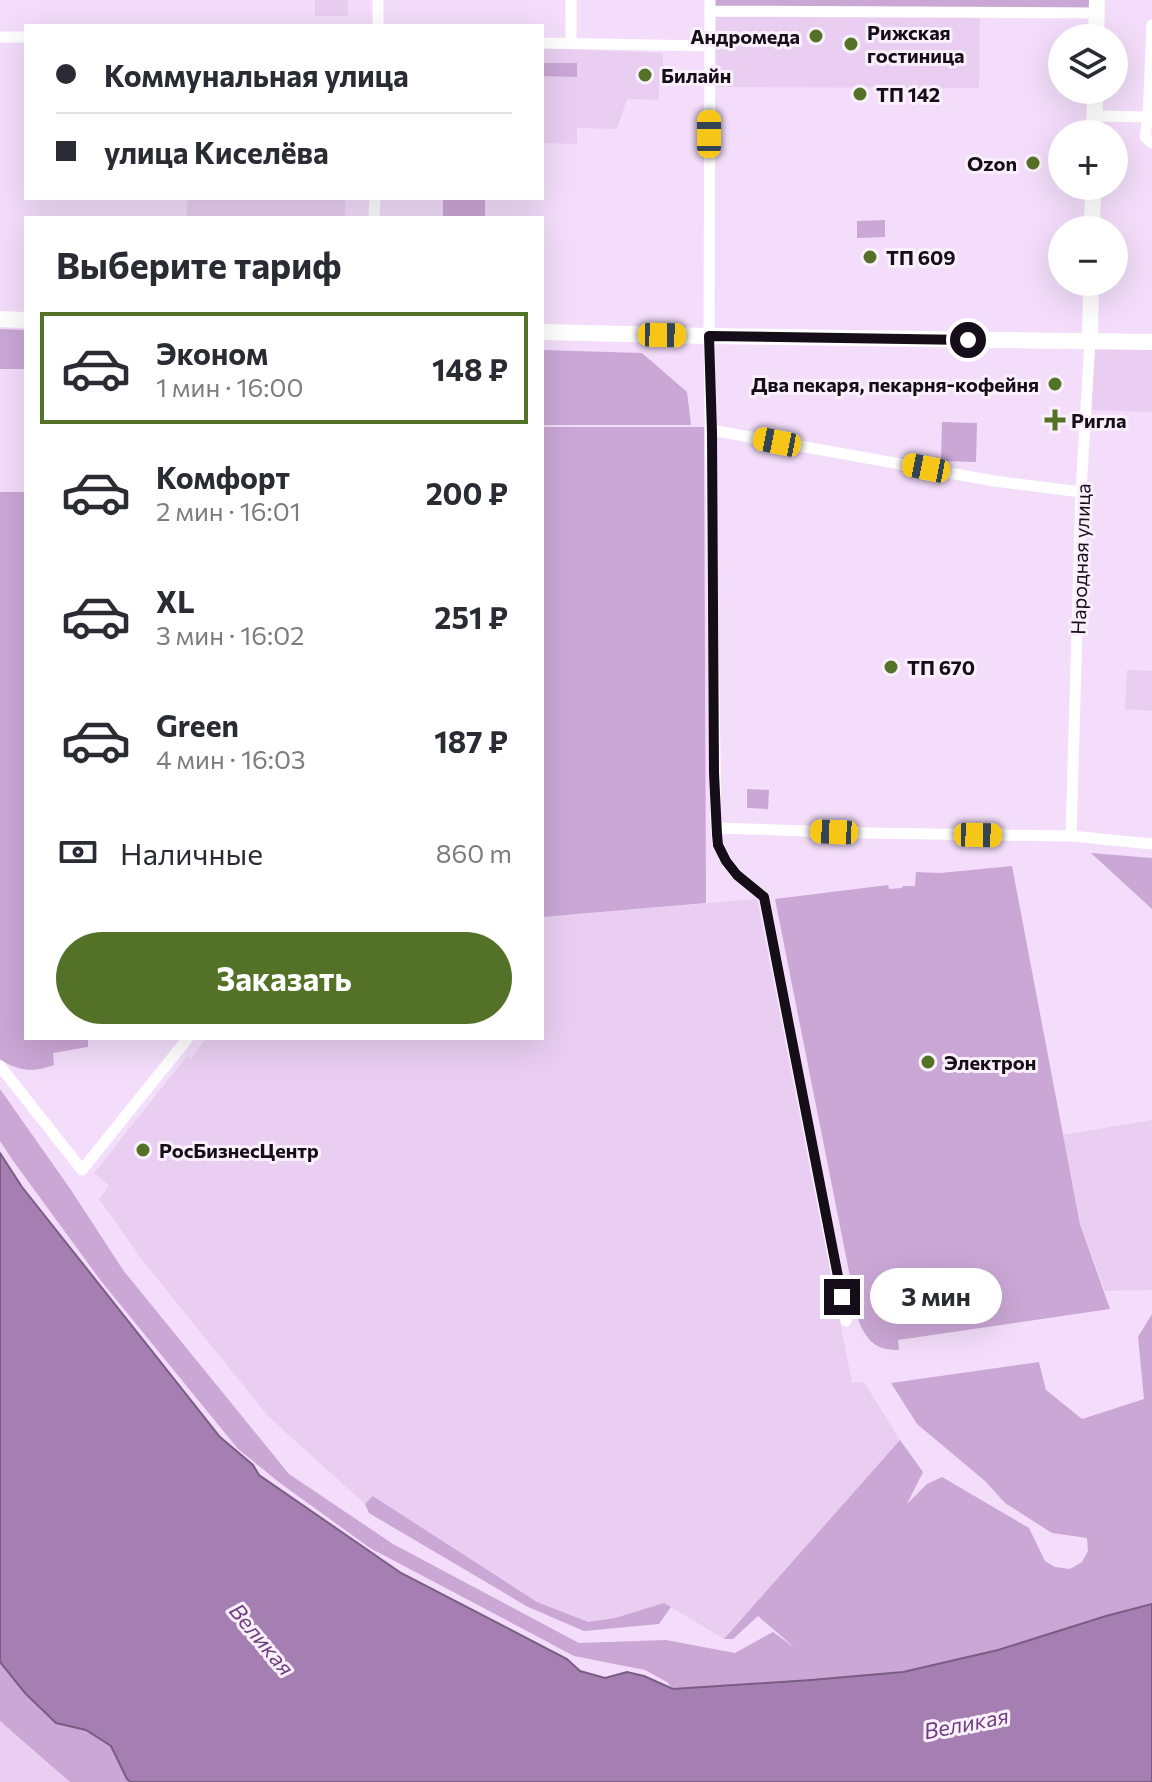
<!DOCTYPE html>
<html lang="ru">
<head>
<meta charset="utf-8">
<style>
	body { margin:0; font-family:Commissioner,sans-serif; background:#f2f2f3; color:#2b2b33; height:100vh; display:flex; flex-direction:column; font-size:30px; white-space:nowrap }
	* { box-sizing:border-box; margin:0 }
	p { font-size:26px; color:#7c7c81 }
	.icon { flex:none; width:44px; height:44px; fill:none; stroke:currentColor; stroke-width:2; stroke-linecap:round; stroke-linejoin:round }
	.map { position:relative; flex:1; overflow:hidden }
	.sheet { position:absolute; left:24px; top:216px; width:520px; height:824px; display:flex; flex-direction:column; background:#fff; border-radius:0px; box-shadow:0 8px 32px #0002 }
	.sheet>* { flex:none }
	.hud { position:absolute; left:24px; top:24px; width:520px; height:176px; border-radius:0px; box-shadow:0 8px 32px #0002; display:grid; align-content:center; height:176px; padding:0 32px; background:#fff }
	.buttons { position:absolute; left:1048px; top:24px; display:grid; gap:16px }
	.buttons a { display:grid; place-items:center; width:80px; height:80px; border-radius:50%; background:#fff; box-shadow:0 8px 32px #0002; font-size:40px }
	.end { position:absolute; width:36px; height:36px; margin:-18px; border:10px solid #150d17; background:#fff; box-shadow:0 0 0 4px #fff }
	.from { border-radius:50% }
	.bubble { position:absolute; height:56px; border-radius:28px; background:#fff; box-shadow:0 8px 32px #0002; font-size:26px; font-weight:700; line-height:56px; text-align:center }
	.car { position:absolute; width:24px; height:48px; margin:-24px -12px; border-radius:10px; box-shadow:0 0 6px 2px #0007; background:linear-gradient(#f5c518 24%,#345 0 40%,#f5c518 0 76%,#345 0 86%,#f5c518 0) }
	.hud b { display:flex; align-items:center; gap:28px; height:76px; font-size:30px }
	.hud b+b { border-top:2px solid #e1e1e2 }
	.hud i { width:20px; height:20px; background:#2b2b33 }
	ul { padding:0; list-style:none }
	li { display:flex; align-items:center; gap:24px; height:112px; margin:0 16px 12px; padding:0 16px; border:4px solid transparent; border-radius:0px }
	li div { flex:1 }
	li b { display:block; font-size:30px }
	li em { font-style:normal; font-weight:700 }
	li.active { border-color:#547227 }
	li>.icon { width:72px; height:72px; stroke-width:1.5 }
	h2 { padding:0 32px; font-size:36px; line-height:96px }
	.pay { display:flex; align-items:center; gap:20px; height:88px; padding:0 32px; font-size:30px }
	.pay p { margin-inline-start:auto }
	.cta { display:flex; gap:16px; margin-top:auto; padding:16px 32px }
	.cta a { flex:1; height:92px; border-radius:48px; background:#547227; color:#fff; font-size:32px; font-weight:700; line-height:92px; text-align:center }
	.map>svg:first-child { display:block }
	.built { fill:#e9cef1 }
	.green { fill:#caa7d5 }
	.water { fill:#a67fb2; stroke:#7a5d84; stroke-width:2 }
	.lines { fill:none; stroke-linecap:round; stroke-linejoin:round }
	.street { stroke:#fff; stroke-width:11 }
	.secondary { stroke:#fff; stroke-width:16 }
	.route { stroke:#150d17; stroke-width:10 }
	.poi-dot { fill:#547227; stroke:#f9f0fb; stroke-width:3 }
	.labels { text-anchor:middle; dominant-baseline:central; stroke-width:6; stroke-linejoin:round; paint-order:stroke }
	.poi-label { font-size:20px; font-weight:bold; fill:#150d17; stroke:#f9f0fb; text-anchor:start }
	.street-label { font-size:20px; fill:#150d17; stroke:#f9f0fb }
	.water-label { font-size:22px; font-style:italic; fill:#703e7f; stroke:#f9f0fb }
</style>
</head>
<body>
<div class="map">
<svg width="1152" height="1782" viewBox="0 0 1152 1782">
	<rect width="100%" height="100%" fill="#f3ddfa"/>
	<!-- built -->
	<path class="built" d="M315 0H348V16H315Z
		M712 8 980 10 979 88 714 87Z
		M542 48 663 53V85L659 86V100L627 99 617 129 577 128V144L542 143Z
		M187 198H345V218H187Z
		M1092 344 1152 345V412L1090 410Z
		M1127 670 1152 671V711L1125 709Z
		M757 899 852 1383 864 1382 900 1440 724 1639 664 1603 615 1618 588 1623 537 1602 374 1496 365 1504 292 1438 268 1416 143 1261 99 1199 109 1186 94 1173 187 1056 191 1059 206 1038H212L216 1041 218 1038H542V917Z
		M1152 1120V1290L1105 1291 1081 1226 1063 1135Z
		M0 1721 40 1755 70 1782H0Z"/>
	<!-- green -->
	<path class="green" d="M712 0H1091L1090 11 712 8Z
		M542 63H577V77L542 76Z
		M443 198H485V218H443Z
		M885 220V237L857 238V221Z
		M0 329 26 330V369H0Z
		M542 350 642 353 687 392 691 425H542Z
		M942 422 977 423 976 462 941 461Z
		M542 427H704L706 903 542 917Z
		M0 492H24L26 710V1038H88V1047L53 1053 54 1065C34 1073 17 1071 0 1059Z
		M747 789 769 790 768 809 747 808Z
		M1091 853 1152 858V909Z
		M1012 866 1080 1224 1110 1309 898 1340 899 1350C876 1350 868 1342 859 1322L775 899 888 885 889 889 902 888 903 886H915L916 872 940 873Z
		M0 1089 71 1190 123 1270 289 1474 393 1544 579 1643 666 1640 735 1653 773 1632 795 1648 758 1616 733 1639H724L900 1440 923 1472 907 1504 927 1484 942 1477 1029 1528 1045 1561 1055 1567 1070 1569 1082 1562 1088 1551 1087 1538 1052 1533 1005 1503 985 1481 917 1424 891 1383 1039 1362 1046 1390 1082 1419 1144 1399 1138 1337 1152 1314V1604L1106 1616 998 1650 903 1672 811 1680 673 1689 667 1682 645 1670 574 1656 370 1548 280 1483 238 1449 101 1281 11 1158 0 1141Z
		M373 1496 537 1602 588 1622 615 1618 664 1603 671 1607 659 1624 584 1631 528 1607 369 1513 365 1504Z
		M0 1662 25 1693 56 1723 86 1730 111 1746 127 1779 131 1782H70L0 1721Z"/>
	<!-- water -->
	<path class="water" d="M0 1153 22 1187 220 1437 253 1465 259 1475 401 1573 567 1659 580 1671 605 1678 627 1672 644 1676 673 1689 811 1680 903 1672 998 1650 1106 1616 1152 1604V1782H131L127 1779 111 1746 86 1730 56 1723 25 1693 0 1662Z"/>
	<g class="lines">
		<!-- street -->
		<path class="street" d="M710 0 709 336 716 828 718 845 726 861 737 875 764 897 846 1321
			M710 11 1097 13
			M378 26V0
			M0 37H26
			M542 43 709 46
			M571 43V0
			M1095 116 1148 117 1152 25
			M1152 117H1148L1145 137 1152 143
			M374 218 375 198
			M711 430 994 481 1081 492
			M716 828 864 833 1071 836 1152 844
			M1071 836 1081 492 1090 341
			M0 1066 82 1170 188 1038"/>
		<!-- secondary -->
		<path class="secondary" d="M1096 38 1097 0
			M1094 134 1095 90
			M1092 230 1093 186
			M0 319 26 320
			M542 332 709 336 1152 342
			M1090 341 1091 282"/>
	</g>
	<g class="lines">
		<!-- route -->
		<path class="route" d="M842 1297 764 897 737 875 726 861 718 845 717 834 714 773 712 433 709 336 968 340"/>
	</g>
	<!-- markers -->
	<g class="poi-dot">
		<circle cx="816" cy="36" r="8"/>
		<circle cx="851" cy="44" r="8"/>
		<circle cx="645" cy="75" r="8"/>
		<circle cx="860" cy="94" r="8"/>
		<circle cx="1033" cy="163" r="8"/>
		<circle cx="870" cy="257" r="8"/>
		<circle cx="1055" cy="384" r="8"/>
		<path d="M1051 408h8v8h8v8h-8v8h-8v-8h-8v-8h8z"/>
		<circle cx="891" cy="667" r="8"/>
		<circle cx="928" cy="1062" r="8"/>
		<circle cx="143" cy="1150" r="8"/>
	</g>
	<g class="labels">
		<!-- poi labels -->
		<g class="poi-label">
			<text x="867" y="32">Рижская<tspan x="867" dy="23">гостиница</tspan></text>
			<text x="800" y="36" text-anchor="end">Андромеда</text>
			<text x="661" y="75">Билайн</text>
			<text x="876" y="94">ТП 142</text>
			<text x="1017" y="163" text-anchor="end">Ozon</text>
			<text x="886" y="257">ТП 609</text>
			<text x="1039" y="384" text-anchor="end">Два пекаря, пекарня-кофейня</text>
			<text x="1071" y="420">Ригла</text>
			<text x="907" y="667">ТП 670</text>
			<text x="944" y="1062">Электрон</text>
			<text x="159" y="1150">РосБизнесЦентр</text>
		</g>
		<!-- street labels -->
		<g class="street-label">
			<text transform="translate(1080 559) rotate(-88)">Народная улица</text>
		</g>
		<!-- water labels -->
		<g class="water-label">
			<text transform="translate(262 1639) rotate(50)">Великая</text>
			<text transform="translate(966 1723) rotate(-11)">Великая</text>
		</g>
	</g>
</svg>
<div class="buttons">
<a><svg class="icon" aria-label="layers" viewBox="0 0 24 24"><path d="M12 4l9 5-9 5-9-5zM3 14l9 5 9-5"/></svg></a>
<a>+</a>
<a>−</a>
</div>
<i class="end from" style="left:968px;top:340px"></i>
<i class="end" style="left:842px;top:1297px"></i>
<div class="bubble" style="left:870px;top:1268px;width:132px">3 мин</div>
<i class="car" style="left:709px;top:134px;rotate:0deg"></i>
<i class="car" style="left:662px;top:335px;rotate:91deg"></i>
<i class="car" style="left:777px;top:442px;rotate:281deg"></i>
<i class="car" style="left:926px;top:468px;rotate:281deg"></i>
<i class="car" style="left:834px;top:832px;rotate:272deg"></i>
<i class="car" style="left:978px;top:835px;rotate:91deg"></i>
<div class="hud">
<b><i class="from"></i>Коммунальная улица</b>
<b><i></i>улица Киселёва</b>
</div>
<section class="sheet">
<h2>Выберите тариф</h2>
<ul>
<li class="active"><svg class="icon" aria-label="car" viewBox="0 0 24 24"><path d="M5 17H2v-5l4-1 3-4h7l3 4 3 1v5h-3M9 17h6M6 11h13"/><circle cx="7" cy="17" r="2"/><circle cx="17" cy="17" r="2"/></svg><div><b>Эконом</b><p>1 мин · 16:00</p></div><em>148 ₽</em></li>
<li><svg class="icon" aria-label="car" viewBox="0 0 24 24"><path d="M5 17H2v-5l4-1 3-4h7l3 4 3 1v5h-3M9 17h6M6 11h13"/><circle cx="7" cy="17" r="2"/><circle cx="17" cy="17" r="2"/></svg><div><b>Комфорт</b><p>2 мин · 16:01</p></div><em>200 ₽</em></li>
<li><svg class="icon" aria-label="car" viewBox="0 0 24 24"><path d="M5 17H2v-5l4-1 3-4h7l3 4 3 1v5h-3M9 17h6M6 11h13"/><circle cx="7" cy="17" r="2"/><circle cx="17" cy="17" r="2"/></svg><div><b>XL</b><p>3 мин · 16:02</p></div><em>251 ₽</em></li>
<li><svg class="icon" aria-label="car" viewBox="0 0 24 24"><path d="M5 17H2v-5l4-1 3-4h7l3 4 3 1v5h-3M9 17h6M6 11h13"/><circle cx="7" cy="17" r="2"/><circle cx="17" cy="17" r="2"/></svg><div><b>Green</b><p>4 мин · 16:03</p></div><em>187 ₽</em></li>
</ul>
<div class="pay"><svg class="icon" aria-label="cash" viewBox="0 0 24 24"><path d="M3 7h18v10H3z"/><circle cx="12" cy="12" r="2"/></svg>Наличные<p>860 m</p></div>
<div class="cta"><a>Заказать</a></div>
</section>
</div>
</body>
</html>
